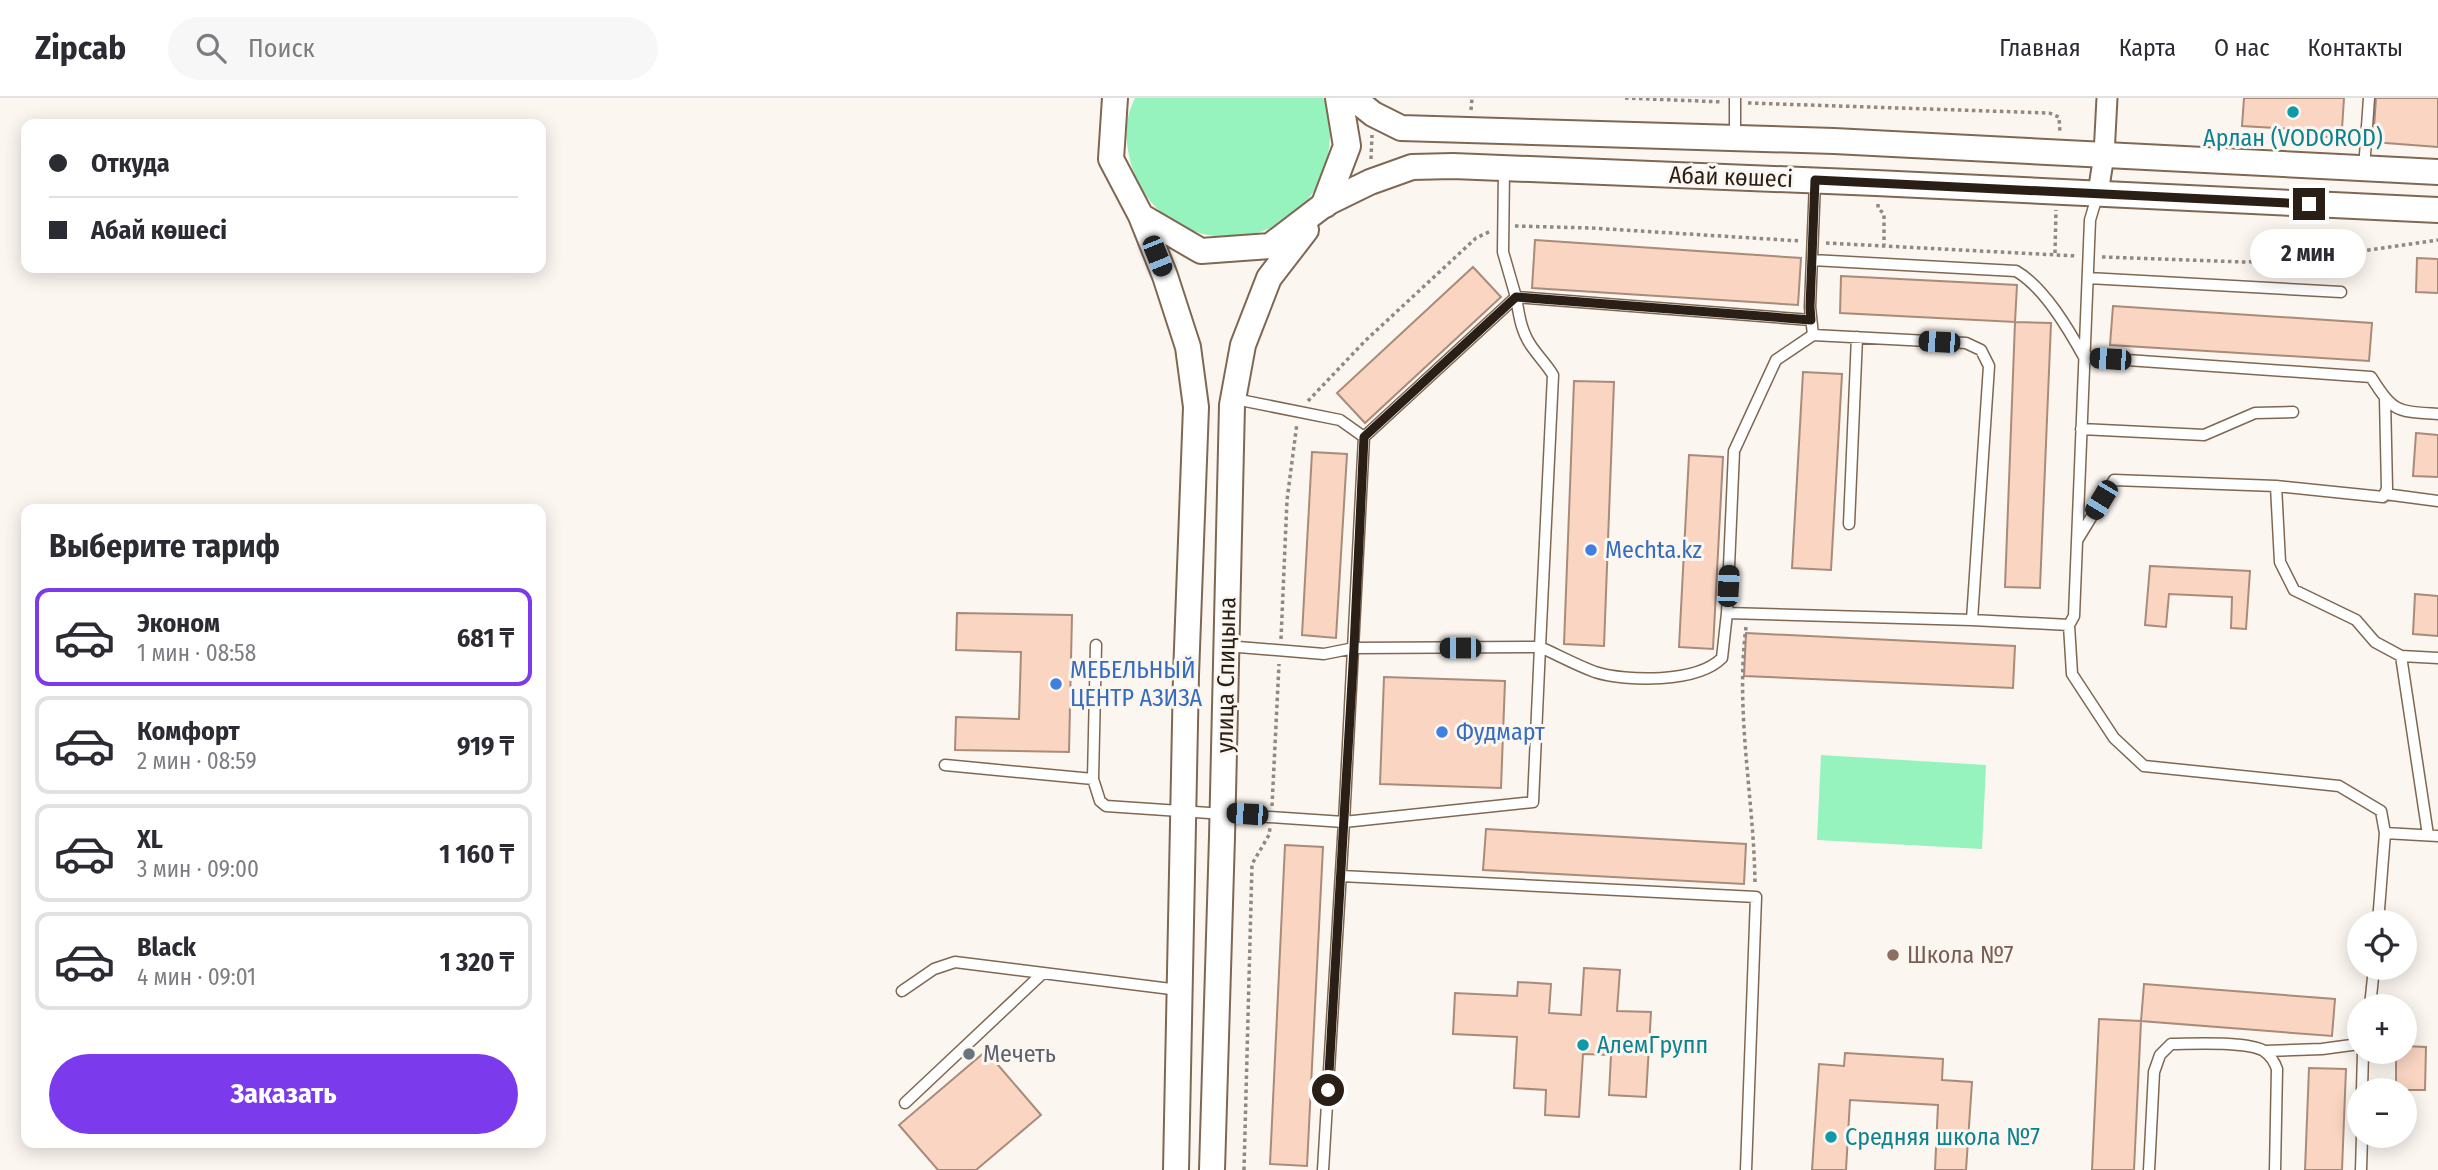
<!DOCTYPE html>
<html lang="ru">
<head>
<meta charset="utf-8">
<style>
	body { margin:0; font-family:"Fira Sans Condensed",sans-serif; background:#f7f7f7; color:#2b2b33; height:100vh; display:flex; flex-direction:column; font-size:26px; white-space:nowrap }
	* { box-sizing:border-box; margin:0 }
	p { font-size:23px; color:#7c7c81 }
	.icon { flex:none; width:38px; height:38px; fill:none; stroke:currentColor; stroke-width:2; stroke-linecap:round; stroke-linejoin:round }
	.map { position:relative; flex:1; overflow:hidden }
	.sheet { position:absolute; left:21px; top:406px; width:525px; height:644px; display:flex; flex-direction:column; background:#fff; border-radius:14px; box-shadow:0 4px 18px #0003 }
	.sheet>* { flex:none }
	.guide { position:absolute; left:21px; top:21px; width:525px; height:154px; border-radius:14px; box-shadow:0 4px 18px #0003; display:grid; align-content:center; height:154px; padding:0 28px; background:#fff }
	.fabs { position:absolute; left:2347px; top:812px; display:grid; gap:14px }
	.fabs a { display:grid; place-items:center; width:70px; height:70px; border-radius:50%; background:#fff; box-shadow:0 4px 18px #0003; font-size:35px }
	.end { position:absolute; width:32px; height:32px; margin:-16px; border:9px solid #291f16; background:#fff; box-shadow:0 0 0 4px #fff }
	.from { border-radius:50% }
	.bubble { position:absolute; height:49px; border-radius:24px; background:#fff; box-shadow:0 4px 18px #0003; font-size:23px; font-weight:700; line-height:49px; text-align:center }
	.car { position:absolute; width:21px; height:42px; margin:-21px -10px; border-radius:9px; box-shadow:0 0 5px 2px #0007; background:linear-gradient(#222 24%,#8ab4d8 0 40%,#222 0 76%,#8ab4d8 0 86%,#222 0) }
	.guide b { display:flex; align-items:center; gap:24px; height:66px; font-size:26px }
	.guide b+b { border-top:2px solid #e1e1e2 }
	.guide i { width:18px; height:18px; background:#2b2b33 }
	ul { padding:0; list-style:none }
	li { display:flex; align-items:center; gap:21px; height:98px; margin:0 14px 10px; padding:0 14px; border:4px solid #e1e1e2; border-radius:14px }
	li div { flex:1 }
	li b { display:block; font-size:26px }
	li em { font-style:normal; font-weight:700 }
	li.on { border-color:#7c3aed }
	li>.icon { width:63px; height:63px; stroke-width:1.5 }
	h2 { padding:0 28px; font-size:32px; line-height:84px }
	.cta { display:flex; gap:14px; margin-top:auto; padding:14px 28px }
	.cta a { flex:1; height:80px; border-radius:42px; background:#7c3aed; color:#fff; font-size:28px; font-weight:700; line-height:80px; text-align:center }
	header { display:flex; align-items:center; gap:42px; box-sizing:border-box; height:98px; padding:0 35px; background:#fff; border-bottom:2px solid #e1e1e2 }
	header strong { font-size:33px }
	nav { display:flex; gap:38px; margin-inline-start:auto; font-size:24px }
	.search { width:490px; height:63px; background:#f7f7f7; display:flex; align-items:center; gap:18px; box-sizing:border-box; padding:0 24px; border-radius:38px; color:#7c7c81; font-size:26px }
	.map>svg:first-child { display:block }
	.green { fill:#96f3bd }
	.building { fill:#f9d5c2; stroke:#a98b7a; stroke-width:2 }
	.lines { fill:none; stroke-linecap:round; stroke-linejoin:round }
	.service-casing { stroke:#7f6852; stroke-width:13 }
	.minor-casing { stroke:#7f6852; stroke-width:23 }
	.tertiary-casing { stroke:#7f6852; stroke-width:28 }
	.secondary-casing { stroke:#7f6852; stroke-width:30 }
	.path { stroke:#908881; stroke-width:3.5; stroke-dasharray:3.5 3.5; stroke-linecap:butt }
	.service { stroke:#fff; stroke-width:10 }
	.minor { stroke:#fff; stroke-width:19 }
	.tertiary { stroke:#fff; stroke-width:24 }
	.secondary { stroke:#fff; stroke-width:26 }
	.route { stroke:#291f16; stroke-width:9 }
	.culture-dot { fill:#0f9aa8; stroke:#fcf6f1; stroke-width:2.5 }
	.shop-dot { fill:#3f7fe0; stroke:#fcf6f1; stroke-width:2.5 }
	.education-dot { fill:#8d6e63; stroke:#fcf6f1; stroke-width:2.5 }
	.worship-dot { fill:#6b7280; stroke:#fcf6f1; stroke-width:2.5 }
	.labels { text-anchor:middle; dominant-baseline:central; stroke-width:6; stroke-linejoin:round; paint-order:stroke }
	.culture-label { font-size:24px; fill:#0d838f; stroke:#fcf6f1; text-anchor:start }
	.street-label { font-size:24px; fill:#291f16; stroke:#fcf6f1 }
	.shop-label { font-size:24px; fill:#366cbe; stroke:#fcf6f1; text-anchor:start }
	.education-label { font-size:24px; fill:#785e54; stroke:#fcf6f1; text-anchor:start }
	.worship-label { font-size:24px; fill:#5b616d; stroke:#fcf6f1; text-anchor:start }
</style>
</head>
<body>
<header>
<strong>Zipcab</strong>
<div class="search"><svg class="icon" aria-label="search" viewBox="0 0 24 24"><circle cx="10" cy="10" r="6"/><path d="M15 15l6 6"/></svg>Поиск</div>
<nav><a>Главная</a><a>Карта</a><a>О нас</a><a>Контакты</a></nav>
</header>
<div class="map">
<svg width="2438" height="1072" viewBox="0 0 2438 1072">
	<rect width="100%" height="100%" fill="#fcf6f1"/>
	<!-- green -->
	<path class="green" d="M1135 0H1323C1332 17 1331 39 1328 57 1325 78 1314 97 1298 112 1245 160 1157 142 1133 72 1128 56 1124 37 1128 20 1129 13 1132 7 1135 0Z
		M1821 657 1986 667 1982 751 1817 742Z"/>
	<!-- building -->
	<path class="building" d="M2244 0H2344L2342 31 2330 39H2315L2307 32 2242 28Z
		M2376 0H2438V49L2373 44Z
		M1535 142 1801 160 1798 207 1532 190Z
		M2417 160 2438 161V195L2416 194Z
		M1473 169 1501 199 1365 325 1337 295Z
		M1841 178 2017 187 2015 224 1840 215Z
		M2113 208 2372 225 2369 263 2110 247Z
		M2015 224 2051 225 2040 490 2005 489Z
		M1803 274 1842 276 1831 472 1792 470Z
		M1574 283 1614 284 1604 548 1564 546Z
		M2416 335 2438 337V379L2413 378Z
		M1312 354 1347 356 1336 540 1302 537Z
		M1689 357 1723 359 1713 551 1679 549Z
		M2150 468 2250 473 2246 531 2231 530 2232 499 2169 496 2166 529 2145 527Z
		M2415 496 2438 498V538L2413 536Z
		M957 515 1072 517 1069 654 955 652 956 619 1019 621 1021 554 956 552Z
		M1746 535 2015 548 2013 590 1744 578Z
		M1384 579 1505 583 1501 690 1380 686Z
		M1486 731 1746 746 1744 786 1483 772Z
		M1285 747 1323 749 1307 1068 1270 1066Z
		M1584 870 1620 872 1617 913 1651 914 1646 999 1609 997 1611 957 1583 956 1579 1019 1545 1017 1546 992 1514 990 1517 939 1453 936 1455 895 1517 898 1518 884 1551 886 1549 915 1581 917Z
		M2144 886 2335 901 2332 938 2141 923Z
		M2099 921 2141 923 2134 1072H2092Z
		M2404 948 2426 949 2425 992H2396V954H2404Z
		M986 953 1041 1017 976 1072H938L899 1027Z
		M1845 955 1943 961 1942 982 1972 984 1966 1072H1935L1938 1007 1850 1002 1846 1072H1812L1819 966 1844 968Z
		M2309 970 2346 971 2342 1072H2305Z"/>
	<g class="lines">
		<defs>
			<path id="service" d="M1735 40V0
				M1504 71 1503 154 1516 199 1811 222
				M2364 71 2369 0
				M1812 162 2016 173C2044 189 2069 232 2084 259L2371 279C2394 315 2396 313 2438 316
				M2088 180 2341 194
				M1813 237 1810 209 1815 84
				M1235 301 1340 322 1364 339
				M2081 331 2204 337 2255 315 2293 314
				M2276 388 2383 399 2387 391 2385 300
				M2385 396 2438 403
				M1849 426 1857 239
				M2078 441 2114 382 2276 388 2280 464 2294 492 2356 522 2375 544 2401 558 2438 560
				M1972 522 1989 268 1981 252 1966 245 1813 237 1776 262 1734 353 1727 515 1972 522 2069 527 2074 518 2090 122 2098 95
				M2069 527 2072 576 2114 640 2144 668 2339 688 2381 713 2385 735
				M1096 547 1093 681 1100 703 1106 708 1344 724 1364 339 1516 199
				M1226 548 1324 556 1354 550 1540 549 1553 277C1547 267 1539 259 1532 249 1521 234 1519 217 1516 199
				M2401 558 2428 737
				M945 667 1093 681
				M1341 778 1756 799 1746 1072
				M2378 824 2385 735 2438 738
				M902 893 934 871 955 864 1179 892
				M2370 908 2374 870
				M2265 953 2322 951 2359 946
				M2362 992 2363 954
				M905 1005 1043 875
				M1323 1072 1344 724 1533 704 1540 549C1558 557 1576 567 1595 574 1627 584 1697 585 1722 560L1727 515
				M2149 1072 2154 974 2160 957 2171 946C2193 946 2247 943 2264 953 2270 957 2275 965 2277 971L2275 1072
				M2361 1072 2362 1038"/>
			<path id="minor" d="M2098 95 2104 57 2107 0"/>
			<path id="tertiary" d="M1115 0 1111 61 1141 118 1201 153 1270 148 1325 106 1370 84 1412 69 1453 68 1876 85 2438 112
				M1353 0 1373 16 1401 30 1834 43 2438 74
				M1141 118 1165 178 1188 249 1196 309 1186 577 1176 1072
				M1212 1072 1222 739 1232 307 1243 247 1269 180 1306 132"/>
			<path id="secondary" d="M1325 106 1347 48 1339 0"/>
		</defs>
		<!-- service casing -->
		<use href="#service" class="service-casing"/>
		<!-- minor casing -->
		<use href="#minor" class="minor-casing"/>
		<!-- tertiary casing -->
		<use href="#tertiary" class="tertiary-casing"/>
		<!-- secondary casing -->
		<use href="#secondary" class="secondary-casing"/>
		<!-- path -->
		<path class="path" d="M1625 0 1723 4
			M1748 5 2049 15 2059 19 2060 35
			M1471 12 1472 0
			M1371 61 1372 37
			M1878 106V110L1884 116V147
			M1515 128 1591 130 1801 143
			M1826 145 2077 158
			M2055 155 2056 112
			M2102 159 2244 164 2299 162 2438 142
			M1308 303 1365 243 1476 140 1491 133
			M1746 529C1735 615 1754 700 1755 786
			M1281 541 1287 402 1297 325
			M1272 708 1279 566
			M1244 1072 1252 766 1269 737 1270 730"/>
		<!-- service -->
		<use href="#service" class="service"/>
		<!-- minor -->
		<use href="#minor" class="minor"/>
		<!-- tertiary -->
		<use href="#tertiary" class="tertiary"/>
		<!-- secondary -->
		<use href="#secondary" class="secondary"/>
	</g>
	<g class="lines">
		<!-- route -->
		<path class="route" d="M1328 992 1354 550 1364 339 1516 199 1811 222 1810 209 1815 82 2309 106"/>
	</g>
	<!-- markers -->
	<g class="culture-dot">
		<circle cx="2293" cy="14" r="7"/>
		<circle cx="1583" cy="947" r="7"/>
		<circle cx="1831" cy="1039" r="7"/>
	</g>
	<g class="shop-dot">
		<circle cx="1591" cy="452" r="7"/>
		<circle cx="1056" cy="586" r="7"/>
		<circle cx="1442" cy="634" r="7"/>
	</g>
	<circle class="education-dot" cx="1893" cy="857" r="7"/>
	<circle class="worship-dot" cx="969" cy="956" r="7"/>
	<g class="labels">
		<!-- culture labels -->
		<g class="culture-label">
			<text x="2293" y="40" text-anchor="middle">Арлан (VODOROD)</text>
			<text x="1597" y="947">АлемГрупп</text>
			<text x="1845" y="1039">Средняя школа №7</text>
		</g>
		<!-- street labels -->
		<g class="street-label">
			<text transform="translate(1731 79) rotate(2)">Абай көшесі</text>
			<text transform="translate(1226 577) rotate(-89)">улица Спицына</text>
		</g>
		<!-- shop labels -->
		<g class="shop-label">
			<text x="1605" y="452">Mechta.kz</text>
			<text x="1070" y="572">МЕБЕЛЬНЫЙ<tspan x="1070" dy="28">ЦЕНТР АЗИЗА</tspan></text>
			<text x="1456" y="634">Фудмарт</text>
		</g>
		<!-- education labels -->
		<g class="education-label">
			<text x="1907" y="857">Школа №7</text>
		</g>
		<!-- worship labels -->
		<g class="worship-label">
			<text x="983" y="956">Мечеть</text>
		</g>
	</g>
</svg>
<div class="fabs">
<a><svg class="icon" aria-label="locate" viewBox="0 0 24 24"><circle cx="12" cy="12" r="6"/><path d="M12 2v4M12 18v4M2 12h4M18 12h4"/></svg></a>
<a>+</a>
<a>−</a>
</div>
<i class="end from" style="left:1328px;top:992px"></i>
<i class="end" style="left:2309px;top:106px"></i>
<div class="bubble" style="left:2250px;top:131px;width:116px">2 мин</div>
<i class="car" style="left:1157px;top:158px;rotate:158deg"></i>
<i class="car" style="left:1939px;top:244px;rotate:273deg"></i>
<i class="car" style="left:2110px;top:261px;rotate:274deg"></i>
<i class="car" style="left:2101px;top:402px;rotate:211deg"></i>
<i class="car" style="left:1728px;top:488px;rotate:3deg"></i>
<i class="car" style="left:1460px;top:550px;rotate:270deg"></i>
<i class="car" style="left:1247px;top:716px;rotate:274deg"></i>
<div class="guide">
<b><i class="from"></i>Откуда</b>
<b><i></i>Абай көшесі</b>
</div>
<section class="sheet">
<h2>Выберите тариф</h2>
<ul>
<li class="on"><svg class="icon" aria-label="car" viewBox="0 0 24 24"><path d="M5 17H2v-5l4-1 3-4h7l3 4 3 1v5h-3M9 17h6M6 11h13"/><circle cx="7" cy="17" r="2"/><circle cx="17" cy="17" r="2"/></svg><div><b>Эконом</b><p>1 мин · 08:58</p></div><em>681 ₸</em></li>
<li><svg class="icon" aria-label="car" viewBox="0 0 24 24"><path d="M5 17H2v-5l4-1 3-4h7l3 4 3 1v5h-3M9 17h6M6 11h13"/><circle cx="7" cy="17" r="2"/><circle cx="17" cy="17" r="2"/></svg><div><b>Комфорт</b><p>2 мин · 08:59</p></div><em>919 ₸</em></li>
<li><svg class="icon" aria-label="car" viewBox="0 0 24 24"><path d="M5 17H2v-5l4-1 3-4h7l3 4 3 1v5h-3M9 17h6M6 11h13"/><circle cx="7" cy="17" r="2"/><circle cx="17" cy="17" r="2"/></svg><div><b>XL</b><p>3 мин · 09:00</p></div><em>1 160 ₸</em></li>
<li><svg class="icon" aria-label="car" viewBox="0 0 24 24"><path d="M5 17H2v-5l4-1 3-4h7l3 4 3 1v5h-3M9 17h6M6 11h13"/><circle cx="7" cy="17" r="2"/><circle cx="17" cy="17" r="2"/></svg><div><b>Black</b><p>4 мин · 09:01</p></div><em>1 320 ₸</em></li>
</ul>
<div class="cta"><a>Заказать</a></div>
</section>
</div>
</body>
</html>
